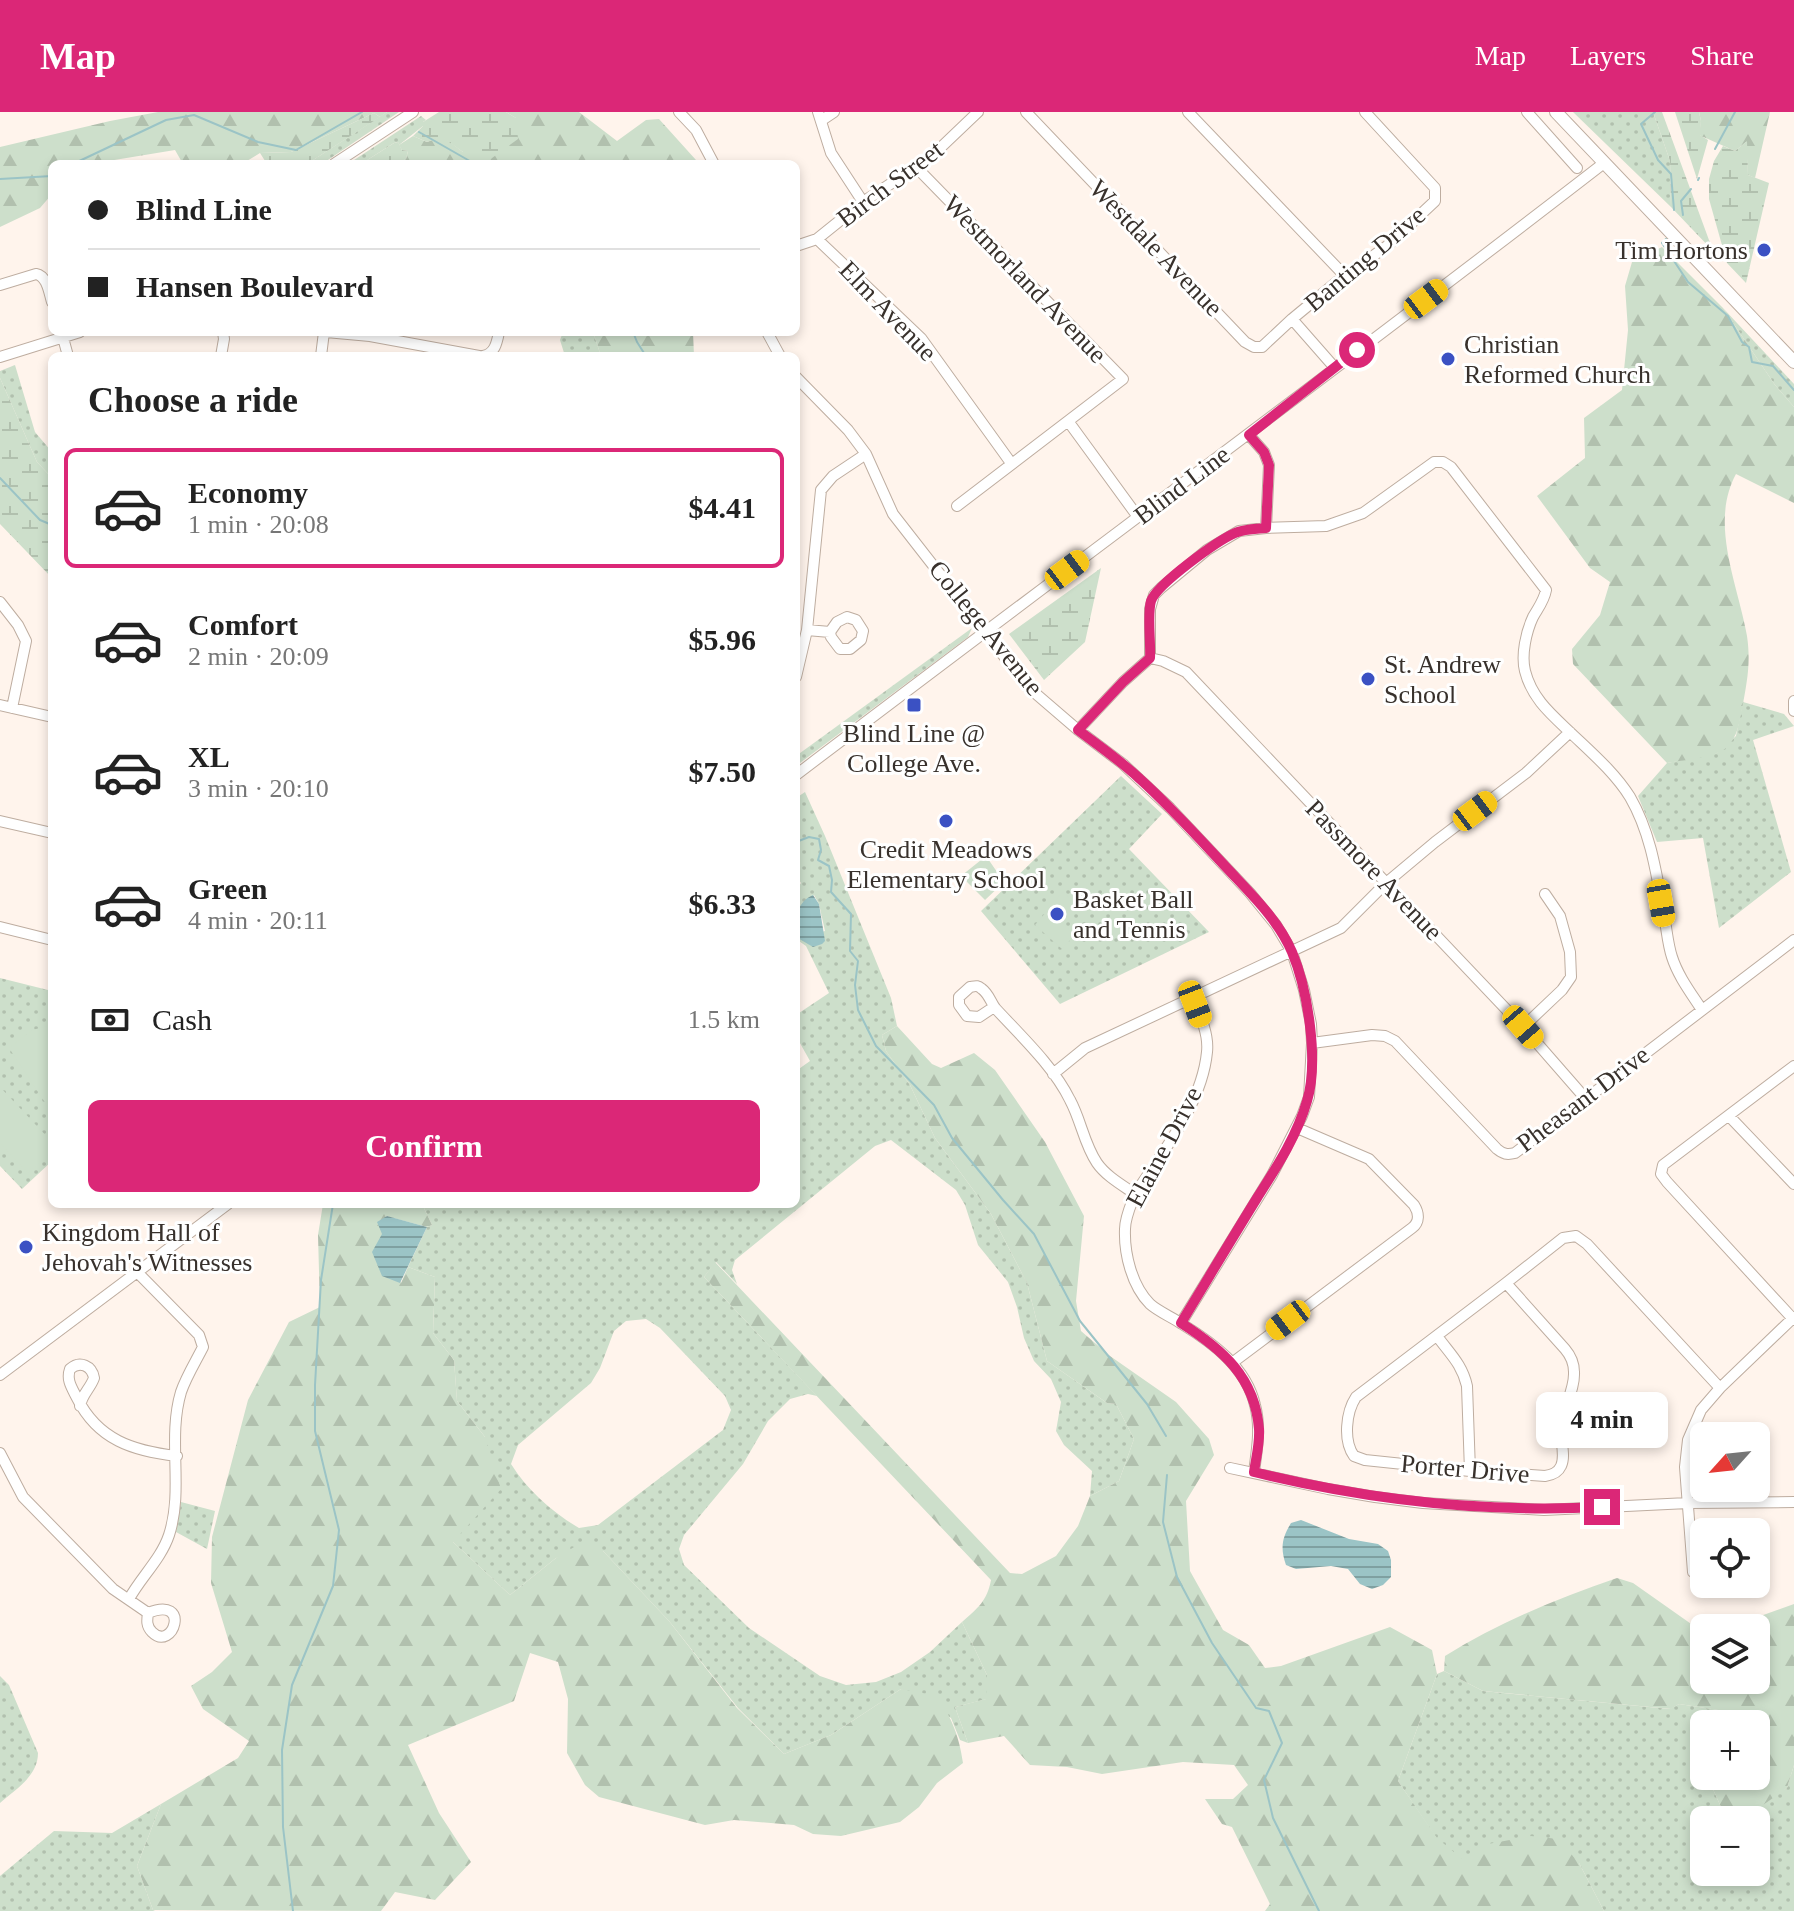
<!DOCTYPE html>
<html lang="en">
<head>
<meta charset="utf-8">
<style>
	body { margin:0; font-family:"Times New Roman",serif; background:#f2f2f2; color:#222; height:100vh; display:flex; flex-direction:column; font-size:30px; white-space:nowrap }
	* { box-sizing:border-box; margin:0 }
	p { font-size:26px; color:#767676 }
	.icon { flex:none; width:44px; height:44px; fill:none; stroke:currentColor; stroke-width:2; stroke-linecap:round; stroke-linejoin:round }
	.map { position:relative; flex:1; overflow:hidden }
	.panel { position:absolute; left:48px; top:240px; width:752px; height:856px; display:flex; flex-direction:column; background:#fff; border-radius:12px; box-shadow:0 4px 12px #0003 }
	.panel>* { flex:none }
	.hud { position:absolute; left:48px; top:48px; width:752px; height:176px; border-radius:12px; box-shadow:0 4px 12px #0003; display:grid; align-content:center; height:176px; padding:0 40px; background:#fff }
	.needle { width:52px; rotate:243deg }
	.tools { position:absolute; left:1690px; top:1310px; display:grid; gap:16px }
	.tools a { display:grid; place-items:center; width:80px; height:80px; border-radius:12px; background:#fff; box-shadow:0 4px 12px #0003; font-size:40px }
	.end { position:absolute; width:36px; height:36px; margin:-18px; border:10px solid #db2777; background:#fff; box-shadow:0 0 0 4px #fff }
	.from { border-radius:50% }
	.bubble { position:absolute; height:56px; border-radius:12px; background:#fff; box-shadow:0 4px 12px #0003; font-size:26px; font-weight:600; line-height:56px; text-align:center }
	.car { position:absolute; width:24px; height:48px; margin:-24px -12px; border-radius:10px; box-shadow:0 0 6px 2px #0007; background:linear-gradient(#f5c518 24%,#345 0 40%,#f5c518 0 76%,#345 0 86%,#f5c518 0) }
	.hud b { display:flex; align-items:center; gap:28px; height:76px; font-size:30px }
	.hud b+b { border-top:2px solid #e0e0e0 }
	.hud i { width:20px; height:20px; background:#222 }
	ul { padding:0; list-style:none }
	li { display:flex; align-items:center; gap:24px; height:120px; margin:0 16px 12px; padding:0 24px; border:4px solid transparent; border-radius:12px }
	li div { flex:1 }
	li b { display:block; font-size:30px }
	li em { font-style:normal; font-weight:600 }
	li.active { border-color:#db2777 }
	li>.icon { width:72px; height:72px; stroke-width:1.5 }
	h2 { padding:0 40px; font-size:36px; line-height:96px }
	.pay { display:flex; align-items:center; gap:20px; height:88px; padding:0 40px; font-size:30px }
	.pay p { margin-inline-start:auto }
	.primary-button { display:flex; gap:16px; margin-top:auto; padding:16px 40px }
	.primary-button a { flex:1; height:92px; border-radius:12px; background:#db2777; color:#fff; font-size:32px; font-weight:600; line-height:92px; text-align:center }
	header { display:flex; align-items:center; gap:48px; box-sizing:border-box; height:112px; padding:0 40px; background:#db2777; color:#fff }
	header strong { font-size:38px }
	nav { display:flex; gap:44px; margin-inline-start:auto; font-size:28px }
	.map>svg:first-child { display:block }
	.green { fill:url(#green-dots); fill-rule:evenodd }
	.forest { fill:url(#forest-firs) }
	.wetland { fill:url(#wetland-marsh) }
	.pitch { fill:#cddfcb }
	.water { fill:url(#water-rules) }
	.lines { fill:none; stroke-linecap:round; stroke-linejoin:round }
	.stream { stroke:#9bc4c6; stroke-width:2 }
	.minor-casing { stroke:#beada0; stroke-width:12 }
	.major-casing { stroke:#beada0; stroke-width:14 }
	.minor { stroke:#fff; stroke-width:10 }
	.major { stroke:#fff; stroke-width:12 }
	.route { stroke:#db2777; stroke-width:10 }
	.poi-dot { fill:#3b51c3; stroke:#fff; stroke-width:3 }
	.labels { text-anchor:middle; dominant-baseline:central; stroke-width:6; stroke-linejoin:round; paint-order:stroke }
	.street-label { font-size:26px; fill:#38312c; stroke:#fff }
	.poi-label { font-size:26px; fill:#38312c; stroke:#fff; text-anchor:start }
</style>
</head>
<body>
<header>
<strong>Map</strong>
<nav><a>Map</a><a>Layers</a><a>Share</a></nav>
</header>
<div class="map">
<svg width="1794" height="1799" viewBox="0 0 1794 1799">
	<defs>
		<pattern id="green-dots" width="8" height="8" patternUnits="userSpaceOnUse" patternTransform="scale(2)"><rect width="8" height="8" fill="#cddfcb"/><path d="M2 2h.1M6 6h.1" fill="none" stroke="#b1c0ae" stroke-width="1.8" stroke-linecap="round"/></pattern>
		<pattern id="forest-firs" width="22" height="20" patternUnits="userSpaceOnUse" patternTransform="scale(2)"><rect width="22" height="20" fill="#cddfcb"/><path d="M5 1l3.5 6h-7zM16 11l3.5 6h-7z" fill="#b1c0ae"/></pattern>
		<pattern id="wetland-marsh" width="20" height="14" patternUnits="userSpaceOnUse" patternTransform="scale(2)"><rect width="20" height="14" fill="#cddfcb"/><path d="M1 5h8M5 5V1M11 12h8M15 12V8" fill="none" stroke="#b1c0ae"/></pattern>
		<pattern id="water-rules" width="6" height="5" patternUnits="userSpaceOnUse" patternTransform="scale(2)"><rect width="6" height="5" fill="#9bc4c6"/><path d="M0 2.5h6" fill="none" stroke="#7fa0a1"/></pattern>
	</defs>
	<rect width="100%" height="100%" fill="#fff4ec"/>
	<!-- green -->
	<path class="green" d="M387 0H399L322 52H307Z
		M1573 0H1653L1670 49 1671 95Z
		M421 4 426 8 423 10V14L399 33 398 30 394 31 361 52H348Z
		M1723 196 1794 272V295L1775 273Z
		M563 220H593L601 244H565L560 228Z
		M15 253 35 320 52 340V366L37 350 0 266V259Z
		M972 516 968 525 796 654V644Z
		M1743 590 1784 602 1794 614 1753 628 1791 760 1719 816 1703 726 1657 730 1638 684 1667 651 1717 641 1736 624Z
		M1121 664 1162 702 1129 737 1209 820 1060 892 981 799Z
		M805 680 825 724 891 886 897 914 882 923 886 939 910 973 935 1026 991 1102 1027 1171 1047 1249 1107 1291 1116 1292 1134 1327 1119 1369 1090 1384 1092 1359 1064 1333 1056 1319 1061 1290 1051 1267 1034 1249 1024 1226 1017 1195 1008 1170 978 1133 965 1093 956 1078 891 1028 875 1034 735 1148 732 1158 737 1172 716 1150 704 1165 817 1284 808 1282 790 1287 768 1309 743 1352 684 1423 679 1437 684 1453 749 1516 820 1564 846 1573 876 1570 901 1560 930 1540 962 1510 987 1563V1587L955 1595 968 1631 960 1628 951 1606 901 1577 831 1623 784 1642 738 1596 669 1509 603 1439 556 1446 510 1483 453 1430 485 1325 457 1289 454 1248 433 1221 435 1165 408 1155 427 1115 432 1113 422 1092H796V959L810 949 796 924V903L829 881 806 834 796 827V825L797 827 825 819 819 792 814 783 796 800V778L801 771 796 764V686ZM646 1207 660 1216 725 1284 731 1298 723 1318 598 1413 579 1416C552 1400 528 1379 511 1352L518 1333 591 1271 600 1256 614 1219 626 1209Z
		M0 866 52 879V1049L22 1077 0 1054Z
		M181 1390 215 1399 207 1437 176 1420Z
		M1444 1559 1483 1579 1670 1597 1679 1592 1719 1598 1711 1612H1704V1624L1695 1639 1704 1658V1664H1707L1726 1706 1787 1676 1794 1653V1799H1604L1579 1751 1467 1752 1437 1727 1398 1669 1437 1562ZM1704 1708H1756V1760H1704Z
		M0 1564 9 1573 38 1641C38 1664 16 1677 0 1691Z
		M161 1692 137 1754 153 1798 155 1799H0V1764L54 1719 112 1721Z"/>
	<!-- forest -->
	<path class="forest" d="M158 0H387L380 5 374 1 291 40 260 41 242 52H183L175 38 90 52H52V82L40 96 0 115V35L110 9Z
		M506 0H579L617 29 646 8 659 7 696 48 697 52H397L406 47 408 39 402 38 399 33 413 24 427 30 442 24 463 40 516 6Z
		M1699 0H1770L1755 66 1748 63 1746 30 1735 39 1699 23 1701 9Z
		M1662 135 1723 196 1775 273 1794 295V391L1736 362C1709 412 1738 472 1747 524 1751 551 1747 570 1742 597 1739 611 1738 625 1726 636 1715 646 1683 648 1667 651L1573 552 1572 537 1600 503 1610 470 1590 456 1537 384 1585 346 1584 306 1622 278 1628 218 1625 174 1632 150Z
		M593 220H693L694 244H601Z
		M897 914 932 952 941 956 974 941 995 958 1045 1030 1084 1104 1076 1189 1081 1219 1110 1244 1176 1290 1209 1327 1214 1343 1186 1389 1190 1459 1223 1518 1249 1533 1265 1556 1281 1554 1390 1515 1432 1538 1437 1562 1398 1669 1437 1726 1467 1751 1488 1732 1531 1724 1558 1727 1579 1751 1604 1799H1265L1270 1792 1232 1715 1222 1712 1205 1687H1233L1248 1673 1234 1653 1183 1650 1102 1662 1067 1655 1030 1653 1004 1624 968 1631 955 1595 986 1587 987 1563 962 1510C978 1496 987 1489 991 1468L704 1165 715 1150 1010 1461 1022 1462 1056 1444 1078 1414 1090 1384 1119 1369 1134 1327 1116 1292 1107 1291 1047 1249 1027 1171 991 1102 935 1026 910 973 886 939 882 923Z
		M323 1092H422L432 1113 427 1115 386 1104 382 1121 401 1171 408 1155 435 1165 433 1221 454 1248 457 1289 485 1325 501 1377 453 1430 510 1483 556 1446 584 1429 603 1439 669 1509 737 1596 784 1642 831 1623 901 1577 938 1584C952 1608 959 1623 963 1651L937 1671 919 1695 900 1710 841 1724 813 1722 794 1713 734 1708 705 1713 599 1685 585 1673 567 1641 568 1587 558 1550 530 1541 514 1589 408 1633 439 1701 471 1750 435 1788 395 1780 381 1799 153 1798 137 1754 161 1692 238 1646 249 1629 203 1597 191 1574 212 1560 232 1540 211 1471 212 1425 248 1288 289 1210 320 1195 318 1123Z
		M1617 1466 1633 1471 1704 1521V1568H1756V1516H1727L1794 1492V1653L1787 1676 1746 1705 1726 1706 1707 1664H1756V1612H1711L1718 1598 1679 1592 1671 1597 1483 1579 1444 1559 1445 1544C1498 1511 1558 1486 1617 1466Z"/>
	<!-- wetland -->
	<path class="wetland" d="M439 0H506L516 6 518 27 488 49 463 40 442 25 427 30 413 24 423 14V10Z
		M1653 0H1662L1713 139 1671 95 1670 49Z
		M1675 0H1699L1701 9 1700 23 1708 28 1697 67Z
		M374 1 380 5 307 52H267L260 41 291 40Z
		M1747 29 1748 63 1769 71 1746 171 1727 151 1709 87V67L1714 49 1723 34 1735 39Z
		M398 30 402 38 408 39 406 47 397 52H361L394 31Z
		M0 266 37 350 52 366V466L0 412Z
		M1101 456 1085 530 1044 568 1009 522Z"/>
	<!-- pitch -->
	<path class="pitch" d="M986 744 1004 770 985 788 961 764Z
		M1063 780 1078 793 1062 811 1075 823 1062 837 1035 813Z
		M52 913V1001L9 936 32 918Z
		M0 975 52 1030V1039L28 1061 0 1031Z"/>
	<!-- water -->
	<path class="water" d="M813 783 819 792 825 829 822 832 813 835 796 825C796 808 795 791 813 783Z
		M387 1104 427 1115 400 1171 382 1164 372 1140 382 1122 377 1110Z
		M1301 1408 1349 1427 1378 1432 1388 1439 1391 1448V1465L1383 1473 1372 1477 1360 1472 1348 1457 1331 1454 1296 1457 1286 1453C1280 1436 1282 1426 1291 1411Z"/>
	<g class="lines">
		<!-- stream -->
		<path class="stream" d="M1655 0 1641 12 1658 48 1671 62 1674 98
			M419 20 475 52
			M1715 37 1735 0
			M73 52 166 8 194 3 258 30 296 38 362 0
			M0 67 52 64
			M1698 68 1699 66
			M1683 103 1681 89 1691 77
			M1666 127 1662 131 1688 170 1728 204 1742 230 1749 235 1752 250 1773 254 1794 278
			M633 220 637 230 644 241 641 244
			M0 366 40 408 52 413
			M796 730 809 725 819 727 821 738 818 748 829 754 832 768 831 780 851 802 850 839 858 849 855 873 858 898 876 934 934 993 952 1026 1003 1088 1034 1122 1080 1209 1147 1292 1166 1324
			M1167 1363 1163 1410 1177 1465 1212 1531 1256 1596 1269 1599 1282 1631 1264 1668 1273 1706 1319 1799
			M293 1799 283 1715 282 1638 292 1573 333 1474 339 1418 315 1319V1273L321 1168 333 1092"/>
		<defs>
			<path id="minor" d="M679 0 696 18 714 52
				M818 0 831 41 863 90
				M1026 0 1245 230 1254 235H1262L1292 207 1338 169 1387 134 1435 89V76L1365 0
				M1188 0 1345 164
				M1527 0 1577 56
				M822 8 834 0
				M334 52 413 0
				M916 55 1123 267 957 394
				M817 127 921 226 1011 351
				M796 134 817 127 863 90 916 55 936 40 978 0
				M0 173 36 162C47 164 49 180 52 190
				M1292 207 1335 256
				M326 220 370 224 479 244
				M767 220 780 244
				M62 222 68 244
				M221 244 224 227 223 220
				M321 244 324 220
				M483 244C495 242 497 230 499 220
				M0 245 80 220
				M796 265 848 318 866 342 893 402 1028 575 1078 618 1123 652 1170 696 1250 781 1276 813 1292 840 1304 878 1311 912 1312 931 1309 985 1302 1004 1272 1063 1181 1211
				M1068 309 1138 405
				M1249 323 1264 340 1269 353 1266 416
				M0 490 18 513 26 529 12 596
				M807 518 830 520 837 510 847 505 856 508 863 519 861 528 850 537H840L831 525 830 520
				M1150 546 1163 549 1186 560 1523 915 1585 986
				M796 565 807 518 821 378 833 364 866 342
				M1794 589V599
				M0 593 52 605
				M1078 618 1123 570 1150 546V497L1154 483 1161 476 1207 438 1239 419 1266 416 1326 414 1363 401 1434 350H1443L1451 355 1546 478C1544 489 1538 496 1533 505 1526 520 1521 543 1525 559 1532 587 1552 603 1572 622 1592 641 1615 661 1630 685 1652 723 1657 766 1665 809 1667 820 1668 833 1672 845 1678 864 1691 881 1702 898
				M796 663C1065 458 1337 258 1604 51
				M0 709 52 721
				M0 815 52 828
				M1193 887C1200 903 1209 922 1207 940 1202 992 1163 1039 1135 1082 1131 1093 1125 1105 1125 1117 1124 1142 1132 1174 1150 1192 1159 1200 1172 1205 1182 1212 1213 1231 1246 1255 1255 1293 1261 1316 1257 1337 1254 1360
				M994 895 979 905 967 904 959 893V885L970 875C976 874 977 873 982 877 989 882 991 891 996 897 1021 924 1054 955 1070 988 1081 1008 1084 1032 1097 1051 1106 1064 1122 1073 1135 1082
				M1523 915 1562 878 1571 865 1570 840 1560 804 1545 782
				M1312 931 1372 923 1385 924 1395 929 1497 1037C1503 1042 1507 1043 1515 1041L1794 828
				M1794 954 1663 1053 1661 1062 1667 1070 1794 1208
				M1053 962 1085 936 1341 816 1386 771 1435 730 1526 661 1570 620
				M1729 1004 1794 1072
				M1506 1171 1565 1237C1571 1244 1574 1251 1574 1260 1575 1279 1562 1297 1561 1316 1560 1328 1566 1344 1561 1354 1558 1361 1552 1363 1545 1364L1470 1359 1365 1348 1354 1344C1343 1329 1346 1300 1356 1285L1506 1171 1563 1126 1576 1124 1587 1132 1720 1276
				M1437 1224C1450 1242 1462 1252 1467 1274L1470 1359
				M1232 1251 1412 1116C1420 1110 1419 1101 1414 1093L1369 1047 1297 1016
				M0 1263 228 1092
				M80 1294C82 1282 90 1277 94 1266 92 1254 80 1248 70 1257 66 1268 72 1276 77 1286 98 1328 133 1339 177 1344
				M0 1341 23 1385 113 1477 148 1501C147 1508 146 1514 152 1520 173 1541 192 1483 148 1501
				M1230 1356 1328 1377 1375 1385 1423 1391 1544 1398 1688 1391 1794 1390
				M1693 1460 1685 1355 1688 1328 1701 1298 1720 1276 1794 1205
				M129 1487C141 1465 161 1447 169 1423 184 1377 167 1327 181 1280 186 1265 196 1249 203 1235L199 1223 138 1161"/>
			<path id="major" d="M1556 0 1794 250"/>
		</defs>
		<!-- minor casing -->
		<use href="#minor" class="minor-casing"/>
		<!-- major casing -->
		<use href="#major" class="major-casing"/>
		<!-- minor -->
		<use href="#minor" class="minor"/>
		<!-- major -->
		<use href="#major" class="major"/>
	</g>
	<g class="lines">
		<!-- route -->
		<path class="route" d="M1357 238 1249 323 1264 340 1269 353 1266 416C1255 417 1244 417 1235 421 1217 429 1157 472 1151 489 1147 502 1151 531 1150 546L1123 570 1078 618C1099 634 1121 649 1140 667 1170 694 1197 724 1225 754 1249 780 1278 807 1292 840 1308 878 1319 950 1307 989 1297 1024 1276 1056 1257 1086 1231 1128 1206 1170 1181 1211 1222 1237 1255 1265 1259 1317 1260 1331 1256 1346 1254 1360 1368 1388 1485 1401 1602 1395"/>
	</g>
	<!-- markers -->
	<g class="poi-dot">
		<circle cx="1764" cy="138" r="8"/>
		<circle cx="1448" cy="247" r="8"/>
		<circle cx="1368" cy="567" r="8"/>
		<rect x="906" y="585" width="16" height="16" rx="4"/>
		<circle cx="946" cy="709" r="8"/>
		<circle cx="1057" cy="802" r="8"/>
		<circle cx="26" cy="1135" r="8"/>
	</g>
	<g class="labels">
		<!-- street labels -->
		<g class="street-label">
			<text transform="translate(890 72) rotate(-37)">Birch Street</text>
			<text transform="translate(1156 136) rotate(46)">Westdale Avenue</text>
			<text transform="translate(1365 147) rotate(-40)">Banting Drive</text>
			<text transform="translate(1025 167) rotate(46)">Westmorland Avenue</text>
			<text transform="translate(888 199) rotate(46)">Elm Avenue</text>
			<text transform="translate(1182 373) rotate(-37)">Blind Line</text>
			<text transform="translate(986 516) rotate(51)">College Avenue</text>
			<text transform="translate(1374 758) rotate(46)">Passmore Avenue</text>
			<text transform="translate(1583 987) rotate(-37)">Pheasant Drive</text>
			<text transform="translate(1164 1035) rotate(-62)">Elaine Drive</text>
			<text transform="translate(1465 1357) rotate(5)">Porter Drive</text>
		</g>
		<!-- poi labels -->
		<g class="poi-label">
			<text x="1748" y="138" text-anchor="end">Tim Hortons</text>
			<text x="1464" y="232">Christian<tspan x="1464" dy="30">Reformed Church</tspan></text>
			<text x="1384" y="552">St. Andrew<tspan x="1384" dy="30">School</tspan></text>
			<text x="914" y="621" text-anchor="middle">Blind Line @<tspan x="914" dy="30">College Ave.</tspan></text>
			<text x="946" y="737" text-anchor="middle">Credit Meadows<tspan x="946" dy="30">Elementary School</tspan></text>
			<text x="1073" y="787">Basket Ball<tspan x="1073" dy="30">and Tennis</tspan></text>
			<text x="42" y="1120">Kingdom Hall of<tspan x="42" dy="30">Jehovah's Witnesses</tspan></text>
		</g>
	</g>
</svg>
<div class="tools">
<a><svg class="needle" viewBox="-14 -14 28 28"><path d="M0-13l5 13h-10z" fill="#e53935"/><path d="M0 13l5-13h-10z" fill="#767676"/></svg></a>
<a><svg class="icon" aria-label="locate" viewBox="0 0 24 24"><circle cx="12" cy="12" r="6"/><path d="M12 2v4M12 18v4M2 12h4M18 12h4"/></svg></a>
<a><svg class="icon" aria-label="layers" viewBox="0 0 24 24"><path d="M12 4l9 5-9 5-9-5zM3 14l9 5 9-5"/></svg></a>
<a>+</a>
<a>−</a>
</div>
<i class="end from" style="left:1357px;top:238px"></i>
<i class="end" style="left:1602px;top:1395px"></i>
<div class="bubble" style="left:1536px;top:1280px;width:132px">4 min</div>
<i class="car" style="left:1426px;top:187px;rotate:53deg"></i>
<i class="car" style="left:1067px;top:458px;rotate:53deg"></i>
<i class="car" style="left:1475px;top:699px;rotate:53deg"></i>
<i class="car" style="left:1661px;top:791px;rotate:170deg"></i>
<i class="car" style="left:1195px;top:892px;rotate:159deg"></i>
<i class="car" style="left:1523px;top:915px;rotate:139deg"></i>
<i class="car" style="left:1288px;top:1208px;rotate:233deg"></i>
<div class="hud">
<b><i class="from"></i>Blind Line</b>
<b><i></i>Hansen Boulevard</b>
</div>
<section class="panel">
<h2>Choose a ride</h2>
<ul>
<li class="active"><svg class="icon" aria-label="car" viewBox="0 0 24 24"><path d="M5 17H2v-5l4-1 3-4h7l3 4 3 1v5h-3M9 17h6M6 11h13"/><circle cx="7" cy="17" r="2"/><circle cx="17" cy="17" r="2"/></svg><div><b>Economy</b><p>1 min · 20:08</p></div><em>$4.41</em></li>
<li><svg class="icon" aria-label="car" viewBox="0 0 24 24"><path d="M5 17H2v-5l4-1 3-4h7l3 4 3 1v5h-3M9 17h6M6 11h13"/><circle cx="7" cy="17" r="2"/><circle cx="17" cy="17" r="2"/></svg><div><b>Comfort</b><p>2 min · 20:09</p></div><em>$5.96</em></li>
<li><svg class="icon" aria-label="car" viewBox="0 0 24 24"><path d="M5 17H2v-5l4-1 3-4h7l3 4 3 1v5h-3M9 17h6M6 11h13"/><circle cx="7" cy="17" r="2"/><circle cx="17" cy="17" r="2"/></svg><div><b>XL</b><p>3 min · 20:10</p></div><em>$7.50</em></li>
<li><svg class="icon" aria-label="car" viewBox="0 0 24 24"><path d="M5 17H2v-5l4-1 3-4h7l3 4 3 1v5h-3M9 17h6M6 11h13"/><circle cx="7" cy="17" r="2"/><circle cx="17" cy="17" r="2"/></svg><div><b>Green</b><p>4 min · 20:11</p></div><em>$6.33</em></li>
</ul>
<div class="pay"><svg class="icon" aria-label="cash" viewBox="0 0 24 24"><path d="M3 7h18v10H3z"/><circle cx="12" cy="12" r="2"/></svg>Cash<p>1.5 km</p></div>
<div class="primary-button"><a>Confirm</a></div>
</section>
</div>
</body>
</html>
